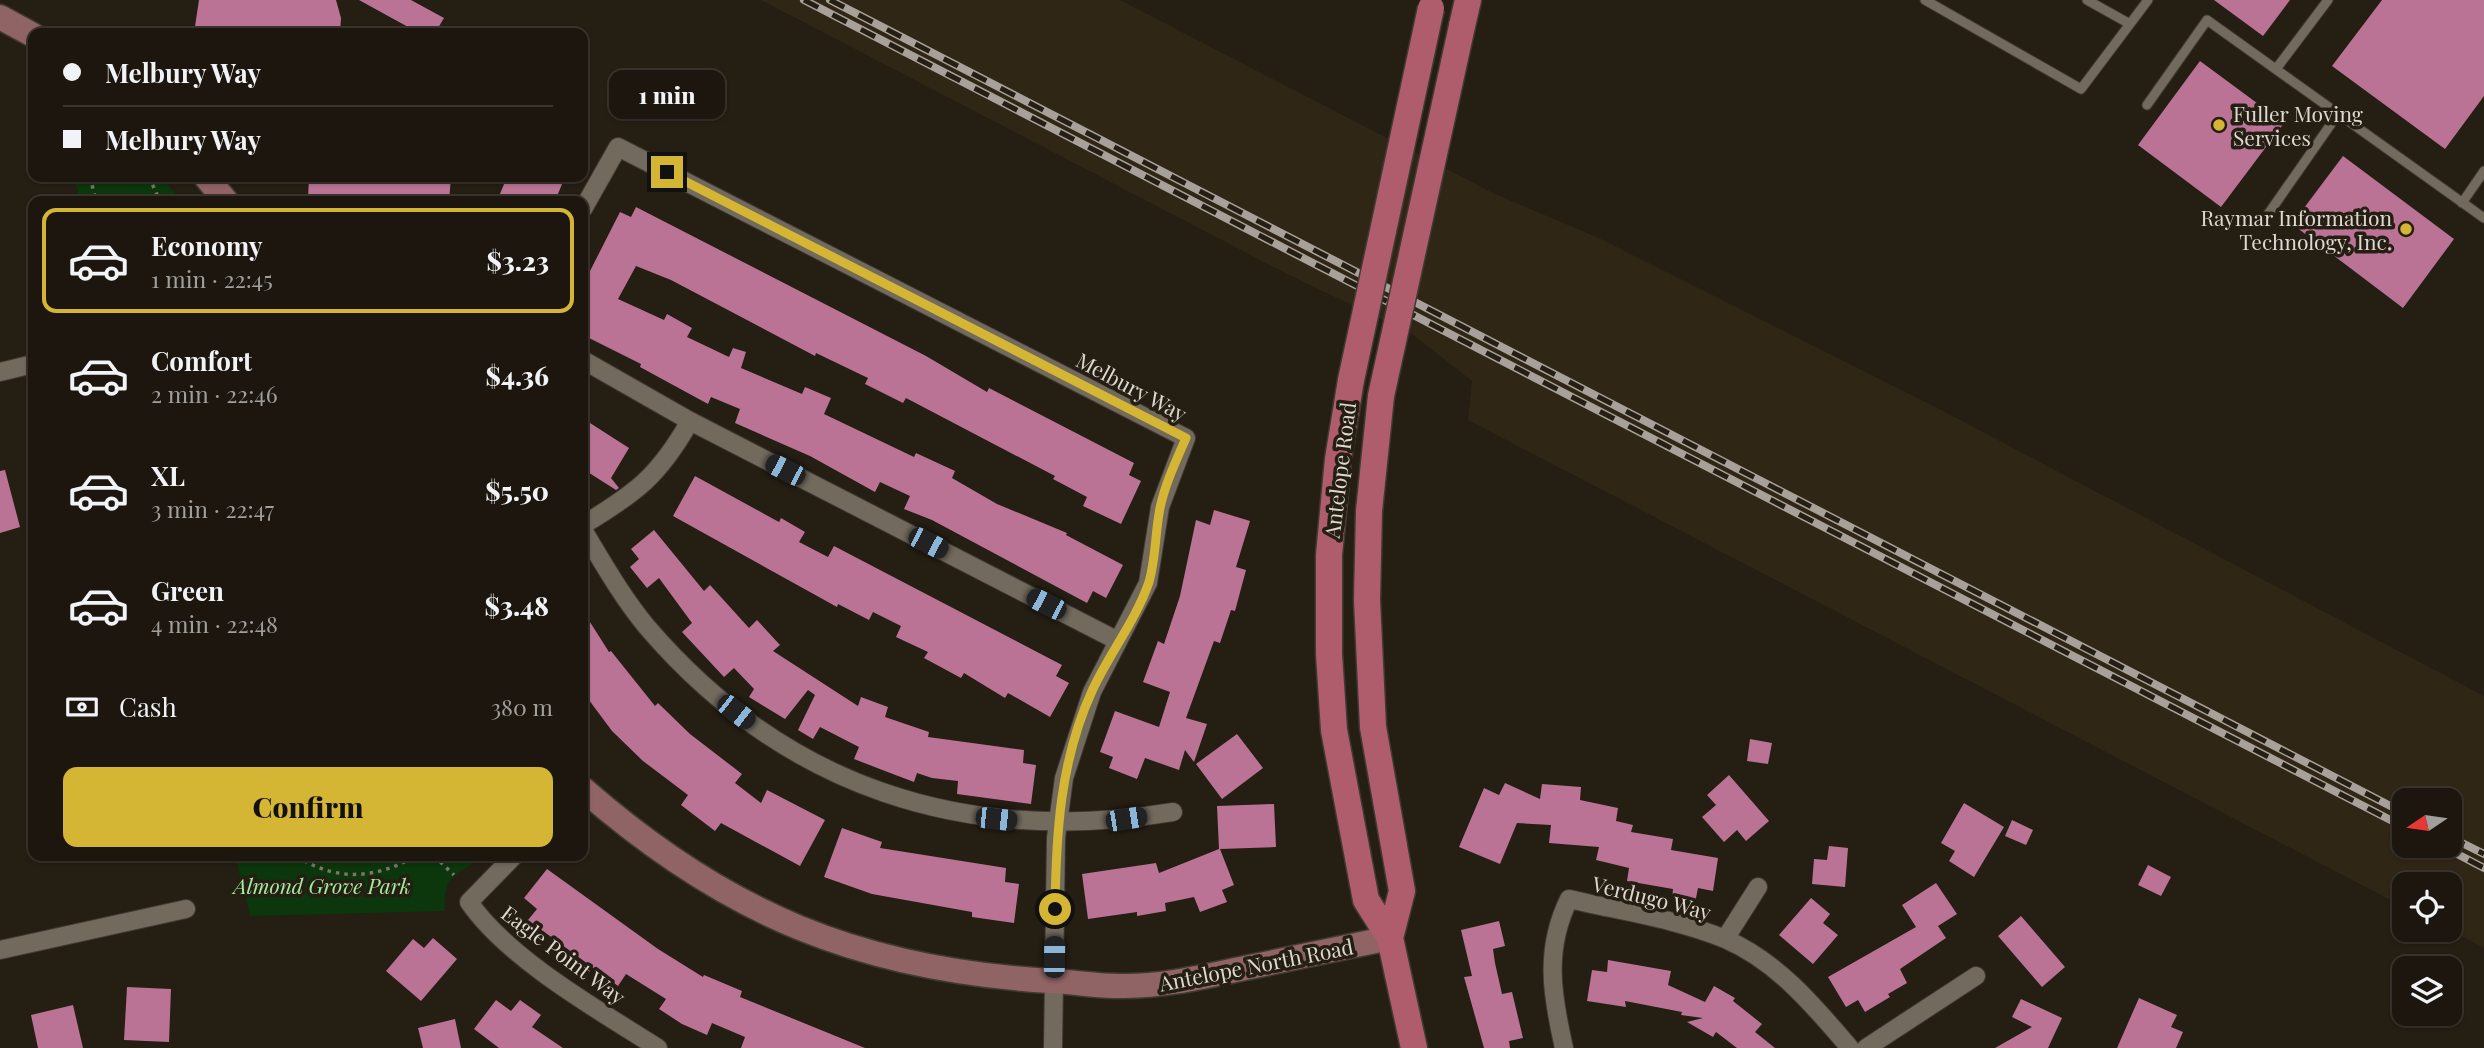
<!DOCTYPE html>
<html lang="en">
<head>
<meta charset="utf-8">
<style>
	body { margin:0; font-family:"Playfair Display",serif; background:#251f17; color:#f1f3f6; height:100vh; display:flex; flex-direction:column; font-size:26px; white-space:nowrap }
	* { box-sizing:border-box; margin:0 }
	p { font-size:23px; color:#a09f9e }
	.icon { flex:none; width:38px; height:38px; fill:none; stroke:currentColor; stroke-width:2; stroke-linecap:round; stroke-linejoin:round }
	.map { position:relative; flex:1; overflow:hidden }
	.drawer { position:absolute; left:28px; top:196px; width:560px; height:665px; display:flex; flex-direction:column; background:#1c160e; border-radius:14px; box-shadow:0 2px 5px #0004,0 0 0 2px #3a352e }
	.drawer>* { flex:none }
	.guide { position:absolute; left:28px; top:28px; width:560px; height:154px; border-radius:14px; box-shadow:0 2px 5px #0004,0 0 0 2px #3a352e; display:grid; align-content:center; height:154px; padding:0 35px; background:#1c160e }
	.needle { width:46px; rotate:257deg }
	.controls { position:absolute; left:2392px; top:788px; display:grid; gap:14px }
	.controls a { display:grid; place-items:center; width:70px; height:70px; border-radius:14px; background:#1c160e; box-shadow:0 2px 5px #0004,0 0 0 2px #3a352e; font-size:35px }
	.end { position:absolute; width:32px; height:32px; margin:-16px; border:9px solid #d5b534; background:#111; box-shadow:0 0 0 4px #111 }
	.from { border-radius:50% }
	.bubble { position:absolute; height:49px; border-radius:14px; background:#1c160e; box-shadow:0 2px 5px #0004,0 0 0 2px #3a352e; font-size:23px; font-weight:800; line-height:49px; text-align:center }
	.car { position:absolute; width:21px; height:42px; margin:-21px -10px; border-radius:9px; box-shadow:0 0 5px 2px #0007; background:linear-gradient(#222 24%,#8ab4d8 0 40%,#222 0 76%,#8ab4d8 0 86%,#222 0) }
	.guide b { display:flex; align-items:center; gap:24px; height:66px; font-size:26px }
	.guide b+b { border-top:2px solid #3a352e }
	.guide i { width:18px; height:18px; background:#f1f3f6 }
	ul { padding:12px 0 0; list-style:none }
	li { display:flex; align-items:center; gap:21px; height:105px; margin:0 14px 10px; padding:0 21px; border:4px solid transparent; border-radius:14px }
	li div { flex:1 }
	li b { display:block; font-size:26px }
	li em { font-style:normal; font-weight:800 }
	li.selected { border-color:#d5b534 }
	li>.icon { width:63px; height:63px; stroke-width:1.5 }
	.pay { display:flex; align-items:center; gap:18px; height:77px; padding:0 35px; font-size:26px }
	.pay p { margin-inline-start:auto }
	.primary-button { display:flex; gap:14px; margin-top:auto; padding:14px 35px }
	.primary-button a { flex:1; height:80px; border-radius:14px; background:#d5b534; color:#111; font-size:28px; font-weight:800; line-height:80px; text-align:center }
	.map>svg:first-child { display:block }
	.built { fill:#302616; fill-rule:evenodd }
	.green { fill:#0c360b }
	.building { fill:#ba7395 }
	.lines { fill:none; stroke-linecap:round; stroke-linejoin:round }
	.service-casing { stroke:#403a34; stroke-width:11 }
	.minor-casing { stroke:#403a34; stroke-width:20 }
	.secondary-casing { stroke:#403a34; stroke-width:27 }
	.primary-casing { stroke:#403a34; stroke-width:29 }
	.path { stroke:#7b756c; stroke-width:3.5; stroke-dasharray:3.5 5; stroke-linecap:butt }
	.service { stroke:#726a5d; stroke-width:9 }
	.minor { stroke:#726a5d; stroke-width:18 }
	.secondary { stroke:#906365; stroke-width:24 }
	.primary { stroke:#af5c6d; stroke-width:26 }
	.rail-casing { stroke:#a7a199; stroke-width:8 }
	.rail { stroke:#251e13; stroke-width:5; stroke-dasharray:16; stroke-linecap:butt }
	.primary-bridge-casing { stroke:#403a34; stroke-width:29; stroke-linecap:butt }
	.primary-bridge { stroke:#af5c6d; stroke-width:26 }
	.route { stroke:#d5b534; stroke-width:9 }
	.poi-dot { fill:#d5b534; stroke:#251e13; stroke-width:2.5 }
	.labels { text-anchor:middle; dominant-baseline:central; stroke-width:7; stroke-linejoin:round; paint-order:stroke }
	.poi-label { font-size:21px; fill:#ddd8d1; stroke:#251e13; text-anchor:start }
	.street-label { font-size:21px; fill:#ddd8d1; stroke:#251e13 }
	.park-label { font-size:21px; font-style:italic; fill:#a3ec9d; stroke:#251e13 }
</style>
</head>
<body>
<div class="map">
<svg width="2484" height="1048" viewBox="0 0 2484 1048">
	<rect width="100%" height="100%" fill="#251e13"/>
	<!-- built -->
	<path class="built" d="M761 0H1120L1495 194 1601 239 1943 411 2484 696V948L2448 929 2450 884H2404V907L1468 420 1472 381 1412 334 1287 274ZM2404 800H2450V845H2404Z"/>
	<!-- green -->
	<path class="green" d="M74 177H161L182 201H80Z
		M235 856H485C459 874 442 873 445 911L250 916Z"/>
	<!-- building -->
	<path class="building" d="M199 0H336L341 18 340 33H194Z
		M359 0H411L444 18 435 33H419Z
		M2214 0H2290L2263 36Z
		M2382 0H2484V96L2445 149 2332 66Z
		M2200 61 2284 123 2221 207 2138 145Z
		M2343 156 2454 239 2403 308 2292 224Z
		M309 177H451L449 201 308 199Z
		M507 177H565L555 201H497Z
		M636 207 926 356 987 392 989 388 1134 463 1129 475 1141 481 1121 524 1083 506 1087 497 1053 479 1055 476 906 398 903 403 865 384 868 378 816 353 815 356 671 280 636 266 618 299 664 320 667 314 692 328 687 337 729 357 733 348 746 352 741 368 802 394 805 387 831 398 824 414 914 457 916 453 955 471 952 478 997 504 1067 533 1066 535 1123 565 1106 598 1093 591 1087 603 932 520 904 509 910 496 880 482 875 492 810 456 735 423 740 409 711 397 708 404 640 367 641 364 583 335V267L590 271 620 212 631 217Z
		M590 423 629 448 611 478 619 488 616 490 583 469V434Z
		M5 470 20 527 0 533V471Z
		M695 476 779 522 781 518 805 532 799 542 828 557 834 546 1062 665 1056 676 1069 683 1050 717 1008 693 1005 698 964 673 961 678 924 658 928 652 896 637 901 626 873 612 869 620 838 604 837 607 673 516Z
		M1214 510 1250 521 1236 567 1246 570 1235 611 1231 610 1220 643 1214 641 1186 718 1207 724 1194 762 1185 750 1179 770 1145 758 1137 779 1109 768 1113 757 1100 752 1115 711 1159 727 1170 692 1143 682 1158 641 1164 644 1180 596 1196 520 1210 525Z
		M654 530 704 591 710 585 749 628 757 620 780 645 773 651 858 706 861 697 888 707 885 717 929 732 928 737 1024 750 1023 763 1036 765 1031 804 957 794 958 781 932 778 917 773 914 782 885 771 854 759 859 747 820 727 813 739 798 730 815 695 808 690 785 719 749 697 754 689 734 668 724 677 682 632 692 623 659 578 647 588 630 567 639 559 631 549Z
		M583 611 609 652 611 651 655 706 658 703 690 734 742 774 735 783 761 803 767 790 825 820 800 866 721 823 715 831 681 805 688 795 643 761 612 731 583 692Z
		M1237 734 1263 768 1222 799 1196 764Z
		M1750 739 1772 743 1768 764 1747 761Z
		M1729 775 1769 821 1746 841 1737 830 1724 842 1702 817 1716 805 1707 795Z
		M1505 783 1540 799 1542 784 1581 787 1580 800 1618 808 1616 821 1633 825 1631 832 1673 839 1671 850 1718 858 1713 891 1698 888 1695 903 1672 899 1673 889 1627 881 1629 868 1596 860 1599 847 1549 843 1551 825 1517 823 1500 864 1459 847 1484 788 1499 795Z
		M1964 803 2004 827 1974 877 1949 861 1955 851 1941 843Z
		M1274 804 1276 847 1220 849 1234 885 1222 890 1227 902 1200 912 1194 897 1165 903 1166 911 1137 916V912L1088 919 1082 874 1156 863 1159 873 1219 849 1217 806Z
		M2012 820 2033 830 2026 845 2005 836Z
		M842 828 882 842 880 848 1006 868 1005 882 1019 884 1014 923 972 917V912L872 894 824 877Z
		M1829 846 1848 848 1845 887 1812 884 1814 859 1827 860Z
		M2148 865 2171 877 2161 896 2138 885Z
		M547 869 658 949 703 977 704 975 742 991 740 997 865 1048H741L745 1037 712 1023 707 1035 682 1024 659 1009 666 999 626 974 618 986 528 920 537 909 524 898Z
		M1936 883 1957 914 1938 926 1946 938 1900 969 1907 983 1888 994 1890 997 1865 1012 1858 1000 1846 1007 1828 977 1916 927 1902 905Z
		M1811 898 1830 914 1823 923 1838 935 1813 964 1779 935Z
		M2021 916 2065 967 2042 987 1998 936Z
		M1499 921 1505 946 1493 949 1495 963 1502 994 1512 992 1523 1038 1509 1041 1510 1048H1484L1464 977 1472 976 1461 930Z
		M433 938 457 959 421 1001 386 971 413 939 424 948Z
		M1608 960 1671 971 1668 985 1705 1002 1714 986 1735 998 1733 1001 1762 1024 1755 1032 1775 1048H1737L1716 1032 1713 1037 1687 1022 1703 1018 1681 1015 1682 1012 1625 1001 1626 1007 1587 1001 1592 970 1607 972Z
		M127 987 171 989 169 1042 124 1040Z
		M2139 998 2177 1015 2171 1027 2183 1032 2176 1048H2117Z
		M2021 999 2062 1018 2048 1048H1995L2032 1027 2012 1017Z
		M496 1000 511 1011 520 1000 541 1015 532 1027 563 1048H499L474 1029Z
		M73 1005 83 1048H38L31 1015Z
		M455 1019 461 1048H423L418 1028Z"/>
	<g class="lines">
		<defs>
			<path id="service" d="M1925 0 2081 89 2148 0
				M2087 0 2130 24
				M2276 69 2328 0
				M2147 105 2207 20 2484 218
				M2462 203 2484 171
				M2264 220 2338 114"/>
			<path id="minor" d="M583 209 618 147 1186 438 1160 507 1148 583 1092 692 1064 778 1056 838 1053 1048
				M583 360 690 421 1118 641
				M0 372 33 364
				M583 525C636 493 659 476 690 421
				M583 530C603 563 622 597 647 627 785 788 966 846 1173 812
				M514 856 469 902C508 959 600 1011 658 1048
				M1725 939 1758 887
				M0 950 186 909
				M1564 1048C1552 995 1544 950 1569 899 1620 911 1677 919 1725 939 1777 961 1815 1007 1850 1048
				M1866 1048 1976 976"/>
			<path id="secondary" d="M0 17 33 35
				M206 177 226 201
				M583 789C726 914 861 970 1051 981 1076 982 1101 987 1125 986 1166 986 1206 976 1245 968 1294 958 1342 948 1390 938"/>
			<path id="primary" d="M1462 26 1468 0
				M1351 380 1338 459 1329 555V654L1334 730 1366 900 1390 938 1414 1048
				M1381 396 1369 511 1367 600 1373 727 1402 891 1390 938"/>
		</defs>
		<!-- service casing -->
		<use href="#service" class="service-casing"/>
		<!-- minor casing -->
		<use href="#minor" class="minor-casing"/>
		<!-- secondary casing -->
		<use href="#secondary" class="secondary-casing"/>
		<!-- primary casing -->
		<use href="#primary" class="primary-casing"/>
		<!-- path -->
		<path class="path" d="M90 177 96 201
			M149 177 160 201
			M297 856C335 882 377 879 415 856
			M434 856 454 875"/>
		<!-- service -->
		<use href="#service" class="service"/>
		<!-- minor -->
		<use href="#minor" class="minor"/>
		<!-- secondary -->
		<use href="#secondary" class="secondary"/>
		<!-- primary -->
		<use href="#primary" class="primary"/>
		<defs>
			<path id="rail" d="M804 0 2404 827
				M830 0 2404 813
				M2450 837 2484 854
				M2440 845 2484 868"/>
		</defs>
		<!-- rail casing -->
		<use href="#rail" class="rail-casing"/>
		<!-- rail -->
		<use href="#rail" class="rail"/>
		<defs>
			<path id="primary-bridge" d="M1351 380 1431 8
				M1381 396 1462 26"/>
		</defs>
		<!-- primary-bridge casing -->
		<use href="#primary-bridge" class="primary-bridge-casing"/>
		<!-- primary-bridge -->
		<use href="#primary-bridge" class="primary-bridge"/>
	</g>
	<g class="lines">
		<!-- route -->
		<path class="route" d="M667 172 1186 438C1176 461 1165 484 1160 508 1155 533 1156 558 1149 582 1136 620 1109 654 1092 691 1060 761 1056 834 1055 909"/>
	</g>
	<!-- markers -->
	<g class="poi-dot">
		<circle cx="2219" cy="125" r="7"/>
		<circle cx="2406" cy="229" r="7"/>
	</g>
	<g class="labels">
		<!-- poi labels -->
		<g class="poi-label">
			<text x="2233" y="113">Fuller Moving<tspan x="2233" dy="24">Services</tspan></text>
			<text x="2392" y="217" text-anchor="end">Raymar Information<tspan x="2392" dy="24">Technology, Inc.</tspan></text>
		</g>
		<!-- street labels -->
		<g class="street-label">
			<text transform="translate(1132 386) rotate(28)">Melbury Way</text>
			<text transform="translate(1339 470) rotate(-83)">Antelope Road</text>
			<text transform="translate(1652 897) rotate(14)">Verdugo Way</text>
			<text transform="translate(564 954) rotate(37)">Eagle Point Way</text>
			<text transform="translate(1256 964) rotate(-11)">Antelope North Road</text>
		</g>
		<!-- park labels -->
		<g class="park-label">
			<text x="322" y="885">Almond Grove Park</text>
		</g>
	</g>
</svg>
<div class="controls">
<a><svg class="needle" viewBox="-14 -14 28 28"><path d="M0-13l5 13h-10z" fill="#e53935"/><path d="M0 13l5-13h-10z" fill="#a09f9e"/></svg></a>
<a><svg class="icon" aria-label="locate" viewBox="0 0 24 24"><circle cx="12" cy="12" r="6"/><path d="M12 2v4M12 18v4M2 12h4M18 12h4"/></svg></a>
<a><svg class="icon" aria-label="layers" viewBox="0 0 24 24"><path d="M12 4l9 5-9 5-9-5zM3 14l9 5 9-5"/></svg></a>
</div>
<i class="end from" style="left:1055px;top:909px"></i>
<i class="end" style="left:667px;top:172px"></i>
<div class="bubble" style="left:609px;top:70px;width:116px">1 min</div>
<i class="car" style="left:785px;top:470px;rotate:297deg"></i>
<i class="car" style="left:928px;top:543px;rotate:117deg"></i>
<i class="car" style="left:1046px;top:604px;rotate:297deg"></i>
<i class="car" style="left:736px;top:712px;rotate:128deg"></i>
<i class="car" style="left:996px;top:819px;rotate:96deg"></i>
<i class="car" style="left:1126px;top:819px;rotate:81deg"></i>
<i class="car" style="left:1054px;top:957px;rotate:1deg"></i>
<div class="guide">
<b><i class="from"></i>Melbury Way</b>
<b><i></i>Melbury Way</b>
</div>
<section class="drawer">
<ul>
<li class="selected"><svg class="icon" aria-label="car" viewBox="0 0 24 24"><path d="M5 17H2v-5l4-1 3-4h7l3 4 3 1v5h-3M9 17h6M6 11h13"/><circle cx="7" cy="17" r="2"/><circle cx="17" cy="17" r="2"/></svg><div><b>Economy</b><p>1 min · 22:45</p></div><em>$3.23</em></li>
<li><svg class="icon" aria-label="car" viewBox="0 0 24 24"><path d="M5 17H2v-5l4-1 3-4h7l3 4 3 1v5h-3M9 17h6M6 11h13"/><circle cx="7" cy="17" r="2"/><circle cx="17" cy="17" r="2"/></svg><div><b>Comfort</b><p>2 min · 22:46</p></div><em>$4.36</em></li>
<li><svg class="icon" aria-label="car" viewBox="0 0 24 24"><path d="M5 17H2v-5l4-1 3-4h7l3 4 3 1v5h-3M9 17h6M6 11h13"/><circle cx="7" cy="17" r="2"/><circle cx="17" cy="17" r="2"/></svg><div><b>XL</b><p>3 min · 22:47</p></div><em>$5.50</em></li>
<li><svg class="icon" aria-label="car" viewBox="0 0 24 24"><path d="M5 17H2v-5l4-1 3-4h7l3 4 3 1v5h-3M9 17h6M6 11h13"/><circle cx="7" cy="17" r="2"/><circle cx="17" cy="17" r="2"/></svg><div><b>Green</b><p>4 min · 22:48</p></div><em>$3.48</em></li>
</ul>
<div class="pay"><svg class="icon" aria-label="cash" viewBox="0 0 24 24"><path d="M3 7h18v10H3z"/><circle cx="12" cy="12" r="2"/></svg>Cash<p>380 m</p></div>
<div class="primary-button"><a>Confirm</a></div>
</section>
</div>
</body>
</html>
